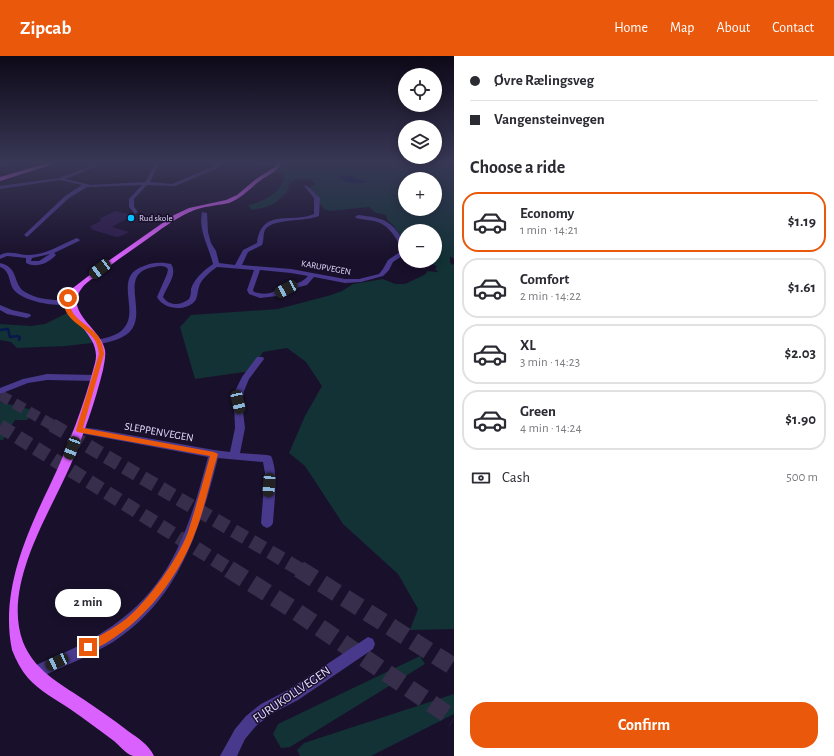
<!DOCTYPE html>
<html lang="en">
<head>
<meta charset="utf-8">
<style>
	body { margin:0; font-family:"Alegreya Sans",sans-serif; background:#f2f2f3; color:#2b2b33; height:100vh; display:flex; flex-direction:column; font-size:15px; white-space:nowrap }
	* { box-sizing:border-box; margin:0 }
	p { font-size:13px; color:#7c7c81 }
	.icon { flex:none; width:22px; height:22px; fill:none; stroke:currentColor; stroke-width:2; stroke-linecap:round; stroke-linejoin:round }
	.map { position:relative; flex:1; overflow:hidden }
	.details { display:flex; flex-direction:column; background:#fff; width:380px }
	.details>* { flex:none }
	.banner { display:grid; align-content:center; height:88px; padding:0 16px; background:#fff }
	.controls { position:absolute; left:398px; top:12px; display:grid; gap:8px }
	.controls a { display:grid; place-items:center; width:44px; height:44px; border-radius:50%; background:#fff; box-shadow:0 2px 10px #0003; font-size:20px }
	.end { position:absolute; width:18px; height:18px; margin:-9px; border:5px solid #ea580c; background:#fff; box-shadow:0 0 0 2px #fff }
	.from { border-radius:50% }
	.bubble { position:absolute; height:28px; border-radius:14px; background:#fff; box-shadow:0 2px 10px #0003; font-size:13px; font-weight:700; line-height:28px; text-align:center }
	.car { position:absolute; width:12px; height:24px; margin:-12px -6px; border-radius:5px; box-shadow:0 0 3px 1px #0007; background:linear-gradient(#222 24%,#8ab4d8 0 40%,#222 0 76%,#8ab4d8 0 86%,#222 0) }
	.banner b { display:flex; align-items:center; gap:14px; height:38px; font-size:15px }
	.banner b+b { border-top:1px solid #e1e1e2 }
	.banner i { width:10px; height:10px; background:#2b2b33 }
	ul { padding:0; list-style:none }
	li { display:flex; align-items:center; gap:12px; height:60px; margin:0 8px 6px; padding:0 8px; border:2px solid #e1e1e2; border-radius:16px }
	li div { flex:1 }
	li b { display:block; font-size:15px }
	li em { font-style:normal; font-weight:700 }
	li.current { border-color:#ea580c }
	li>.icon { width:36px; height:36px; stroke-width:1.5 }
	h2 { padding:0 16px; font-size:18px; line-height:48px }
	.pay { display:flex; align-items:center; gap:10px; height:44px; padding:0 16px; font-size:15px }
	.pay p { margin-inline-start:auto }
	.primary-button { display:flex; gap:8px; margin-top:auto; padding:8px 16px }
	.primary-button a { flex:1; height:46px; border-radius:16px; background:#ea580c; color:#fff; font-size:16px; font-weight:700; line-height:46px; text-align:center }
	header { display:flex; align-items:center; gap:24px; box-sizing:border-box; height:56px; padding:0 20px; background:#ea580c; color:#fff }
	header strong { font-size:19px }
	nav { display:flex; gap:22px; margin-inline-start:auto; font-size:14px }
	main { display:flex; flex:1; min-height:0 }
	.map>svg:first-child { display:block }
	.green { fill:#123236; fill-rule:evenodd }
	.water { fill:#08174c }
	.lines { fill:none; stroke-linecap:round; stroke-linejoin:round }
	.stream { stroke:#08174c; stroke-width:2.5 }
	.building { fill:#2d1b4d }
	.highway-tunnel-far2 { stroke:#372e4b; stroke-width:11; stroke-dasharray:11 5.5; stroke-linecap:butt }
	.highway-tunnel-far1 { stroke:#372e4b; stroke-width:14; stroke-dasharray:14 7; stroke-linecap:butt }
	.highway-tunnel { stroke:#372e4b; stroke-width:18; stroke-dasharray:18 9; stroke-linecap:butt }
	.minor { fill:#48398c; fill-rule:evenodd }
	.major { fill:#db61ff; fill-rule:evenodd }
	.route { fill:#ea580c }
	.poi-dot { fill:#06c1ff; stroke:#19102b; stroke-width:1.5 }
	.labels { text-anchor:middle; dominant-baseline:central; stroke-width:3; stroke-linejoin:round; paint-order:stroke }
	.far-poi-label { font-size:9px; fill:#e4daff; stroke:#19102b; text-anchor:start }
	.far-street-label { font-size:9px; fill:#e4daff; stroke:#19102b }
	.street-label { font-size:11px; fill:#e4daff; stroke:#19102b }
	.near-street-label { font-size:13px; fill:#e4daff; stroke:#19102b }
</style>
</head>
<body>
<header>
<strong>Zipcab</strong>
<nav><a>Home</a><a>Map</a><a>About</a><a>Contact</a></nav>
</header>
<main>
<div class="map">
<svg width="454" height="700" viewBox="0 0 454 700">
	<rect width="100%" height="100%" fill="#19102b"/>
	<!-- green -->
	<path class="green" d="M280 106H454V203L447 198 450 200V206L452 209 454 208V573L410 574 418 553 398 518 343 468 305 410 289 397 305 360 322 330 306 306 287 292 263 296 251 315 195 323 180 271 191 259 278 253 331 239 342 235 353 228 383 223 395 228H405L426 218 427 215 438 216 435 213 437 211 429 205H435V175H405V186L393 169 387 164 386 159 376 157 369 151 330 155 324 153 309 133 310 131 316 128 310 123C301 123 293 122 288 130L289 133C278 148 269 151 252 154L248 149C264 146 282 136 285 119L270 115 274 114ZM405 123H435V153H405Z
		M73 254 92 281V287L66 290 17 292 11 286 0 284V268L31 270 45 268Z
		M0 346 37 355 27 364H15L3 384H0Z
		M420 600 425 608 290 691 281 692 273 678 278 668Z
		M454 638V658L371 700H300L297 694 304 687Z"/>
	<!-- water -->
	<path class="water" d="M340 119 351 120 367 126C359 128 346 128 339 122Z"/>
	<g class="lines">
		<!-- stream -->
		<path class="stream" d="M0 274 8 273 10 281 18 280 20 282 19 284"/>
	</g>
	<!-- building -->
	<path class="building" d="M115 155 133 159 112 171 129 176 121 180 116 181 90 173 93 172 89 171 102 164 99 163Z"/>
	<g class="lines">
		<!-- highway-tunnel-far2 -->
		<path class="highway-tunnel-far2" d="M0 339 54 370"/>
		<!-- highway-tunnel-far1 -->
		<path class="highway-tunnel-far1" d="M52 369 301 514
			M0 370 231 514"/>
		<!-- highway-tunnel -->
		<path class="highway-tunnel" d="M229 513 291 552 454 663
			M299 513 454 611"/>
		<!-- minor -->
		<path class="minor" d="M2 106H8L0 111V108Z
			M156 106H160L150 126 172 128 212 111 219 106H224L216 113 175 130 147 129 134 143V151L138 156 135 158 129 151V143L142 129 87 131 69 142 27 181 24 179 25 178 65 140 82 129 60 124 0 133V130L7 129 59 122 96 108 98 110 65 123 91 129 145 126Z
			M259 106H271L265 110Z
			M306 129 320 142 319 160C305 166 272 162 265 174 263 178 264 185 262 189L248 196 242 209 291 213 345 223H359L379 218 383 213 388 204 400 196C402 190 398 186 395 181 383 163 375 166 356 162L355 161 358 159C375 161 389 162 399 178 404 186 405 189 405 198L393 206 389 214 383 220 361 226 345 227 314 221 307 229 292 233 277 240 260 242 249 238 247 234 254 214 217 211C210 216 201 223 199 231 197 236 198 242 194 246 184 256 163 253 157 241L167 218 168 213C164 209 159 210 154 211 118 217 146 252 132 273 125 283 110 286 99 288H96L95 286 96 284C105 282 118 280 124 272 140 254 112 220 144 210 153 206 161 206 171 208 178 218 167 230 163 241 170 251 181 249 189 243 191 239 191 236 191 233 194 223 204 214 213 208 209 191 198 174 202 156L207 157 208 176 211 187 216 195 219 207 235 209 243 194 257 187C262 151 291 168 314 158V142L304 130ZM260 214 291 217 308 220C301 228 298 226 288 229 274 234 271 241 254 236L253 234Z
			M77 182 80 184 79 185 54 197 56 199 55 200C47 208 36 212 26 207V202L7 200 0 203V199C9 194 19 199 28 199 47 199 61 188 77 182ZM50 198 39 205H31L32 202Z
			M0 207C20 212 12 228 25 236 35 242 47 244 59 244 64 244 72 242 76 245 65 254 23 246 14 234 8 226 11 215 0 211Z
			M0 249 12 254 30 258 31 260 27 262 7 258 0 254Z
			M257 301H263L264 303 249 323 244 335 242 347 245 372 240 397 267 399 271 400C279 417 274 448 273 467L271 470 267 472 263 470 261 467 265 417 263 406 218 402C199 475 180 542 113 586 90 600 64 610 39 622L34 624 29 622 27 617 29 612C54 601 80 591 103 576 171 534 189 473 208 401L79 377 76 376 74 374 76 372 79 371 96 373 214 394 230 396 235 372 234 347 235 335 242 321Z
			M47 318 95 319 99 322 95 325 47 324 28 327 0 338V332L23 323Z
			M368 581 373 583 375 588 373 593 298 644 271 658 256 670 245 683 237 700H220L235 673 246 660 261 648 288 634Z"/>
		<!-- major -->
		<path class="major" d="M51 106H60L0 125V121Z
			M277 106H282C278 115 270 118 261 124 250 132 242 142 229 147 216 150 202 150 190 156 174 163 160 174 146 184 131 195 115 205 101 217 95 221 86 226 82 232 63 256 101 272 105 294 106 301 104 307 103 314 95 346 84 378 71 408 49 459 2 529 23 586 34 614 59 627 83 643 98 653 114 664 128 675 138 682 149 689 154 700 148 700 138 700 133 700 126 698 119 689 114 685 99 674 85 663 70 653 55 643 40 635 28 622 21 614 16 604 12 594 0 536 26 479 50 429 69 389 84 349 95 307 103 276 60 265 72 237L69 235 104 208 174 159 189 152 226 144 237 139 256 123 275 111Z"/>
	</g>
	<!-- sky -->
	<linearGradient id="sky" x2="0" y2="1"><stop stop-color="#0e0918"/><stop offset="0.52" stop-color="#383755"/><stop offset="1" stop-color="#383755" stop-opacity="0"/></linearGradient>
	<rect width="454" height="204" fill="url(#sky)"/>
	<!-- route -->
	<path class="route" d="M66 241 70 242C67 262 88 267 98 280 102 286 103 291 104 298L83 372 214 396 218 398C210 424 205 452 195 477 177 526 136 576 88 596L84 595 83 591 84 588C99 580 113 573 126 563 148 545 178 503 188 476 196 451 203 425 210 400L77 376 76 374 99 298C98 292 97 287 94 283 84 269 58 262 66 241Z"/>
	<!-- markers -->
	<circle class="poi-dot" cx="131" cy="162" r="4"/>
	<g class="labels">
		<!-- far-poi labels -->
		<g class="far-poi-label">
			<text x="139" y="162">Rud skole</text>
		</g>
		<!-- far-street labels -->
		<g class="far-street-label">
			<text transform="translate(326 212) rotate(10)">KARUPVEGEN</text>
		</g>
		<!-- street labels -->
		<g class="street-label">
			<text transform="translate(159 376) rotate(10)">SLEPPENVEGEN</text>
		</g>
		<!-- near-street labels -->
		<g class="near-street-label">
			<text transform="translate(292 639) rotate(-34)">FURUKOLLVEGEN</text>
		</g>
	</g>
</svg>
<div class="controls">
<a><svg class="icon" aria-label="locate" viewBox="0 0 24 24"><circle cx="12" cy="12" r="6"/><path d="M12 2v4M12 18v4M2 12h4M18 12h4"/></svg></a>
<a><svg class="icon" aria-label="layers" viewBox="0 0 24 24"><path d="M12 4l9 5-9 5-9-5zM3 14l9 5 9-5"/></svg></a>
<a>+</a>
<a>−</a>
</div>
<i class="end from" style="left:68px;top:242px"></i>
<i class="end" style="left:88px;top:591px"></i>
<div class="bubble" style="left:55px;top:533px;width:66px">2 min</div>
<i class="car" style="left:100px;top:213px;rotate:233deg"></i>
<i class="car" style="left:286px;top:233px;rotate:242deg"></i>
<i class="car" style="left:238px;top:346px;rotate:167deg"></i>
<i class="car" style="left:72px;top:392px;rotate:201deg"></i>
<i class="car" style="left:269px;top:429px;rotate:184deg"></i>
<i class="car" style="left:57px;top:606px;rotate:245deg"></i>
</div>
<section class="details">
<div class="banner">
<b><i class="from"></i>Øvre Rælingsveg</b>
<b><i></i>Vangensteinvegen</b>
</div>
<h2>Choose a ride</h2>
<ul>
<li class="current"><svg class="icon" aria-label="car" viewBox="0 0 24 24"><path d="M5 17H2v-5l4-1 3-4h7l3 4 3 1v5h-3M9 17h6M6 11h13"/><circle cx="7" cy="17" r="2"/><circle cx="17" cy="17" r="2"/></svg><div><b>Economy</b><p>1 min · 14:21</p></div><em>$1.19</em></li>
<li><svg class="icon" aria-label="car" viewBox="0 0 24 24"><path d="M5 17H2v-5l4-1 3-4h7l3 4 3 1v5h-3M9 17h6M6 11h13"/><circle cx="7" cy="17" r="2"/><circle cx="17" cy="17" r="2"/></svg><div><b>Comfort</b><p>2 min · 14:22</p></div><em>$1.61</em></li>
<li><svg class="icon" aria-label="car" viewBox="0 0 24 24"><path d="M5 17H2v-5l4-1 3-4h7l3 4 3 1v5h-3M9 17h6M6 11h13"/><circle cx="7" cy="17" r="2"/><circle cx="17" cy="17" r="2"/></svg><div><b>XL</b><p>3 min · 14:23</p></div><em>$2.03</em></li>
<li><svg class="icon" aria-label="car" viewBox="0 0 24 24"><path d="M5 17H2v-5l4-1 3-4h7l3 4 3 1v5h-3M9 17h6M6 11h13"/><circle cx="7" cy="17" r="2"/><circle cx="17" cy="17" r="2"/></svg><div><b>Green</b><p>4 min · 14:24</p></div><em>$1.90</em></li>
</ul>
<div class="pay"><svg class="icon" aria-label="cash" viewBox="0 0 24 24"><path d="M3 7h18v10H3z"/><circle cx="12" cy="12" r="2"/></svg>Cash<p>500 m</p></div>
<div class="primary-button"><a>Confirm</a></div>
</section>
</main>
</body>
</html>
